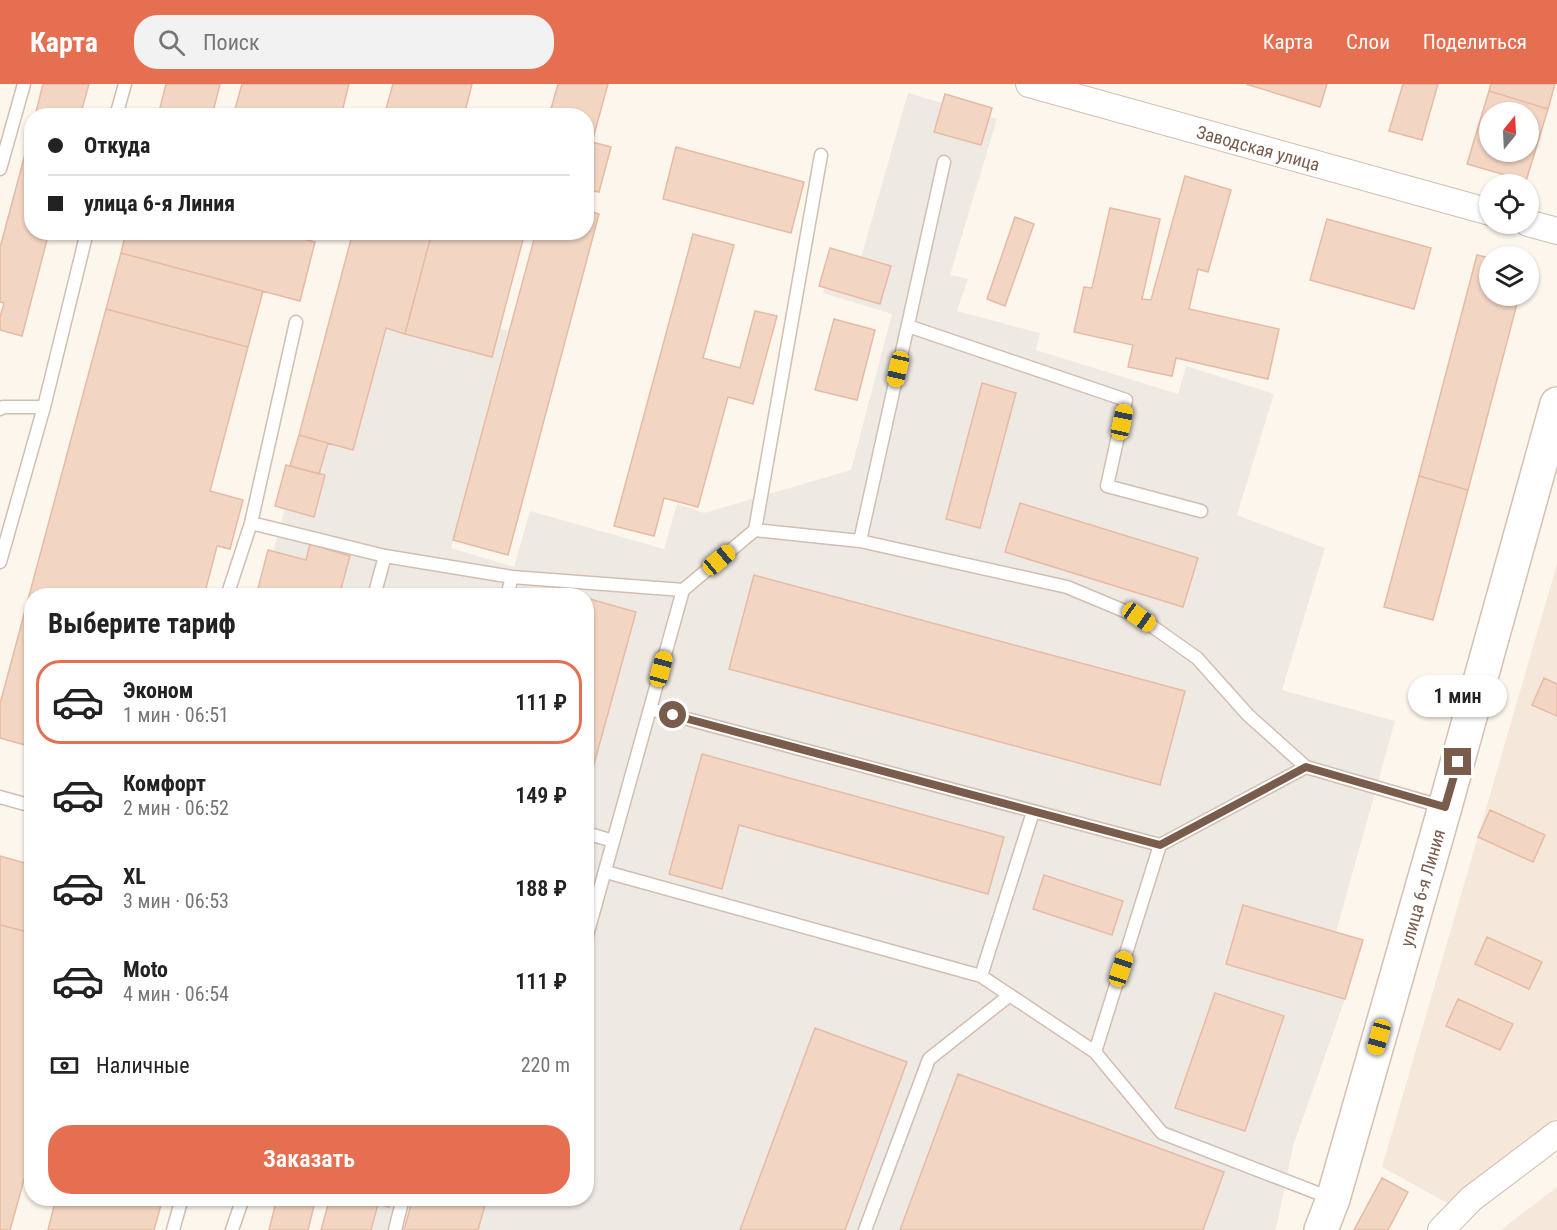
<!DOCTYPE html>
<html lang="ru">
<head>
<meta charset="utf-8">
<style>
	body { margin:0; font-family:"Roboto Condensed",sans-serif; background:#f2f2f2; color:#222; height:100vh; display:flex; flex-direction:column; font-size:22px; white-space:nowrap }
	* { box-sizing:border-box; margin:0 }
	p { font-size:20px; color:#767676 }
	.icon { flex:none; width:33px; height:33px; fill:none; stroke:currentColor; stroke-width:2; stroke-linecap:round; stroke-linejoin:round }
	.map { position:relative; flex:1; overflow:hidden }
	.side { position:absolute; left:24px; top:504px; width:570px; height:618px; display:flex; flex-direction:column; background:#fff; border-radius:24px; box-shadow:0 2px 4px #0004 }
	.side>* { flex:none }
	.banner { position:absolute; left:24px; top:24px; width:570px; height:132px; border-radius:24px; box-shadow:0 2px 4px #0004; display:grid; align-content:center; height:132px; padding:0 24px; background:#fff }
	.needle { width:39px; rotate:18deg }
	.controls { position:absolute; left:1479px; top:18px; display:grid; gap:12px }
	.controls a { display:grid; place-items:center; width:60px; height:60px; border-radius:50%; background:#fff; box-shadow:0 2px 4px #0004; font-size:30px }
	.end { position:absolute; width:27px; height:27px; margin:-14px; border:8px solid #7a5c4d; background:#fff; box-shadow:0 0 0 3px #fff }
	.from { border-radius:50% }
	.bubble { position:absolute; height:42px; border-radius:21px; background:#fff; box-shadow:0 2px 4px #0004; font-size:20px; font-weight:600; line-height:42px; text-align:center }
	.car { position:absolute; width:18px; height:36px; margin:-18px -9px; border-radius:8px; box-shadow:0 0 4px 2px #0007; background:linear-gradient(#f5c518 24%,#345 0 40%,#f5c518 0 76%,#345 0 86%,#f5c518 0) }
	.banner b { display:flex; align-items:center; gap:21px; height:57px; font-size:22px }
	.banner b+b { border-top:2px solid #e0e0e0 }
	.banner i { width:15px; height:15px; background:#222 }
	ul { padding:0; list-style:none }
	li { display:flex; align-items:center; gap:18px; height:84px; margin:0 12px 9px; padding:0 12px; border:3px solid transparent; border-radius:24px }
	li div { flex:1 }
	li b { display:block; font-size:22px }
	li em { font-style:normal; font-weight:600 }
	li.on { border-color:#e76f51 }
	li>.icon { width:54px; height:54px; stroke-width:1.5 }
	h2 { padding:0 24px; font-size:27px; line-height:72px }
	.pay { display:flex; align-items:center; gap:15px; height:66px; padding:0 24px; font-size:22px }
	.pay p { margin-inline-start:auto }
	.action { display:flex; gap:12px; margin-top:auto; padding:12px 24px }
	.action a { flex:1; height:69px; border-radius:24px; background:#e76f51; color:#fff; font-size:24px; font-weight:600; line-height:69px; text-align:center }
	header { display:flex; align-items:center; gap:36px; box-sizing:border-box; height:84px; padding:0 30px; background:#e76f51; color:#fff }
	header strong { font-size:28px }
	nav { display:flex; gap:33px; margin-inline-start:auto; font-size:21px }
	.search { width:420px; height:54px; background:#f2f2f2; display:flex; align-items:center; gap:15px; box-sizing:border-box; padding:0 21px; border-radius:24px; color:#767676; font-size:22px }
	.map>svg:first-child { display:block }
	.residential { fill:#f5e8da }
	.industrial { fill:#efe9e4 }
	.building { fill:#f3d5c3; stroke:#e6bba3; stroke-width:1.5; fill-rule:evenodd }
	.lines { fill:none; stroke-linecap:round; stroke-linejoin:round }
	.lane-casing { stroke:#d1beb0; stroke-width:15 }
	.street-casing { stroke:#d1beb0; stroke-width:28 }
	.secondary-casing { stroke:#d6c0b0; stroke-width:36 }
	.lane { stroke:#fff; stroke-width:12 }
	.street { stroke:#fff; stroke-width:26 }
	.secondary { stroke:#fff; stroke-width:33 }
	.route { stroke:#7a5c4d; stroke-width:8 }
	.labels { text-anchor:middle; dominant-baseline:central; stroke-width:5; stroke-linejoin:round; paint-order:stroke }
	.street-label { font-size:18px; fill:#7a5c4d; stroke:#fffaf3 }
</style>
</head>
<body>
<header>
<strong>Карта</strong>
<div class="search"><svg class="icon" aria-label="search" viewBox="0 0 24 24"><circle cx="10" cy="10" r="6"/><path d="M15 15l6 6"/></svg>Поиск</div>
<nav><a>Карта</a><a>Слои</a><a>Поделиться</a></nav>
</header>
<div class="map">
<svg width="1557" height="1146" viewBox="0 0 1557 1146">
	<rect width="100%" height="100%" fill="#fdf6ec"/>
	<!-- residential -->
	<path class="residential" d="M1557 480V1034L1447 1119 1382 1083Z
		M1557 1103V1146H1501Z"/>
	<!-- industrial -->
	<path class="industrial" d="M908 9 997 35 950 191 968 195 957 227 1040 249 1036 266 1178 310 1186 282 1274 310 1237 431 1325 464 1282 606 1395 637 1336 848 1363 856 1345 915 1293 1062 1278 1136 1275 1146H331L340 1115 586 1114V512H261L360 149 420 221 508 247 451 464 514 483 530 427 664 465 677 420 704 429 851 386 892 230 823 209 835 168 861 174Z"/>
	<!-- building -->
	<path class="building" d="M43 0H89L80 32H35Z
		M166 0H220L212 32H158Z
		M242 0H349L341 32H233Z
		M393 0H472L464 32H384Z
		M558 0H608L592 58 611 63 599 108 586 105V32H549Z
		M1246 0H1327L1320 23Z
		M1403 0H1438L1422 56 1389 47Z
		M1491 0H1555L1548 25 1489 7Z
		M1489 7 1548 25 1526 97 1467 80ZM1490 28H1528V68H1490Z
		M945 10 992 24 981 61 934 48Z
		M32 44V148H49L22 252 0 246V233L4 219 0 218V164Z
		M676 63 804 98 791 149 663 115Z
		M1185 92 1231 106 1208 188 1198 185 1189 225 1279 245 1268 295 1176 274 1172 292 1128 283 1133 261 1074 248 1084 203 1092 204 1110 124 1160 135 1142 215 1151 216Z
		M586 126 599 130 508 471 453 456 536 148H586Z
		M1015 133 1034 140 1005 222 987 215Z
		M1327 135 1431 164 1414 225 1310 196Z
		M126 148H278L315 158 300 217 121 169Z
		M353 148H432L405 250 386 244 353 366 299 351Z
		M432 148H525L492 273 405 250Z
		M693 150 734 161 703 274 740 284 755 227 777 232 753 320 728 313 698 423 664 414 654 452 614 442Z
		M830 164 891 182 880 220 819 202Z
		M121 169 263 207 248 263 106 225Z
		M1477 171 1490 174V212H1519L1468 406 1419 392Z
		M106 225 248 263 210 407 243 416 230 465 217 462 204 512H32V663L0 654V620Z
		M834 235 875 246 857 316 815 306Z
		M982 299 1016 309 980 444 946 435Z
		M299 351 328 359 319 390 290 382Z
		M286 381 325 391 314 433 275 422Z
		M1419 392 1468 406 1433 536 1384 523Z
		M1020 419 1198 474 1183 523 1005 468Z
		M310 460 350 472 339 512H256L268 466 306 476Z
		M754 491 1185 607 1160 701 729 585Z
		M586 514 636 528 586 709Z
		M1544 594 1557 600V632L1532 621Z
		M702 670 1004 753 988 810 739 741 722 805 669 790Z
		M1490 726 1545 751 1533 778 1478 753Z
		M0 772 32 781V849L0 841Z
		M1044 791 1123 817 1112 851 1033 825Z
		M1243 821 1363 856 1345 915 1226 880Z
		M0 841 32 849V1067L10 1146H0Z
		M1487 853 1542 878 1529 905 1475 880Z
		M1215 909 1284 932 1245 1047 1175 1024Z
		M1458 915 1513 940 1500 966 1446 942Z
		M815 944 907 978 845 1146H740Z
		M958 990 1224 1088 1203 1146H900Z
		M1382 1094 1408 1108 1388 1146H1354Z
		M56 1114H152L162 1117 154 1146H48Z
		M277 1114H316L308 1146H269Z
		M330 1114H392L389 1123 378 1120 371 1146H321Z
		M413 1114H487L478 1146H404Z"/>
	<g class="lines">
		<defs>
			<path id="lane" d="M116 32 125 0
				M0 85 24 0
				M908 242 1126 316 1107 402 1201 427
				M44 323 87 148
				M0 325 3 323H44L0 478
				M251 439 385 472 512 493 683 506
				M755 446 860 457 1067 503 1139 533 1197 574 1248 631 1306 683
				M860 457 944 78
				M227 512 251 439 296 238
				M374 512 385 472
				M507 512 512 493
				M650 625 1160 761 1306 683 1444 723
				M0 713 32 722
				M586 749 613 757
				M606 788 981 892 1095 968 1162 1049 1333 1115
				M586 855 683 506 755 446 821 71
				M981 892 1033 728
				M1095 968 1160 761
				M173 1146 182 1114
				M232 1146 243 1114
				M395 1146 403 1114
				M865 1146 929 975 1010 911"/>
			<g id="street">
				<path id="s1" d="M1029 0 1490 128"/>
				<path d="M1528 139 1557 147"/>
				<path d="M1441 1146 1471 1115 1557 1050"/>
			</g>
			<g id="secondary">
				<path id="s2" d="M1321 1146 1333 1115 1445 723 1557 320"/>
			</g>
		</defs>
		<!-- lane casing -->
		<use href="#lane" class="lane-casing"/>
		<!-- street casing -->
		<use href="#street" class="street-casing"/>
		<!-- secondary casing -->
		<use href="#secondary" class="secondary-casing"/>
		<!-- lane -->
		<use href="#lane" class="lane"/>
		<!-- street -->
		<use href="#street" class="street"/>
		<!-- secondary -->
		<use href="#secondary" class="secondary"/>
	</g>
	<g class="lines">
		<!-- route -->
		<path class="route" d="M673 631 1160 761 1306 683 1445 723 1458 678"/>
	</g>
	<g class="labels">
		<!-- street labels -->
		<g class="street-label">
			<text stroke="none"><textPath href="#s1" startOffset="238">Заводская улица</textPath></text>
			<text stroke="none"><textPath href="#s2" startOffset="357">улица 6-я Линия</textPath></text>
		</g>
	</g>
</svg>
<div class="controls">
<a><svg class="needle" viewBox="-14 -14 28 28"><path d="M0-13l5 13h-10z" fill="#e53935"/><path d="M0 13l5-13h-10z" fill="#767676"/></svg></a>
<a><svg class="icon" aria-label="locate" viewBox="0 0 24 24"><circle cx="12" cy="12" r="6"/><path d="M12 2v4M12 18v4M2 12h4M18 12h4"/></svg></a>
<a><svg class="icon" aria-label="layers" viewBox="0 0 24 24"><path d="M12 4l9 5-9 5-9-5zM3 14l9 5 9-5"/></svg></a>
</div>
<i class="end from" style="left:673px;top:631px"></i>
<i class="end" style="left:1458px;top:678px"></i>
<div class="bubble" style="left:1408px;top:591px;width:99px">1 мин</div>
<i class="car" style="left:898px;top:285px;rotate:193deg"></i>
<i class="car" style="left:1122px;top:338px;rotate:12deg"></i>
<i class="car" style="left:719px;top:476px;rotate:50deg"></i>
<i class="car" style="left:1139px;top:533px;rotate:125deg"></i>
<i class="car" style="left:661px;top:585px;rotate:15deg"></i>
<i class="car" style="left:1121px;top:885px;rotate:18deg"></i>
<i class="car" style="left:1379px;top:953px;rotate:196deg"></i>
<div class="banner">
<b><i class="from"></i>Откуда</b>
<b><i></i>улица 6-я Линия</b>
</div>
<section class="side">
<h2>Выберите тариф</h2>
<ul>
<li class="on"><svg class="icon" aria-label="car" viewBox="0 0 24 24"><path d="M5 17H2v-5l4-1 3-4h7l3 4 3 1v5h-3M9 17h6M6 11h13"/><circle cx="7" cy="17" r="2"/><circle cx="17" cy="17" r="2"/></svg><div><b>Эконом</b><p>1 мин · 06:51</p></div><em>111 ₽</em></li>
<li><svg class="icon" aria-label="car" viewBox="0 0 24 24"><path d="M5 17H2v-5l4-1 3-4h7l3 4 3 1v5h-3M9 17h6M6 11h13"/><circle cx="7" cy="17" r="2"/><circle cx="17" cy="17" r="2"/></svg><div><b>Комфорт</b><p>2 мин · 06:52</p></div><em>149 ₽</em></li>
<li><svg class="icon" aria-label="car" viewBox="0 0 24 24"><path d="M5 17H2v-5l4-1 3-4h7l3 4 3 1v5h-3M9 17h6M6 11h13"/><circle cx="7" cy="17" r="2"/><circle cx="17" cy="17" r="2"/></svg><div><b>XL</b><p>3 мин · 06:53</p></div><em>188 ₽</em></li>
<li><svg class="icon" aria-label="car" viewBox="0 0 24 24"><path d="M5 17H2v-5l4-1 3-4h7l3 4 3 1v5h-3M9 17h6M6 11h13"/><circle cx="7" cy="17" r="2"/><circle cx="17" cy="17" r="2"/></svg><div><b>Moto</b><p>4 мин · 06:54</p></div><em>111 ₽</em></li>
</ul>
<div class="pay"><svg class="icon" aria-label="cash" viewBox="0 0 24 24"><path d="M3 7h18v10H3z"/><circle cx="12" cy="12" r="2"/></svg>Наличные<p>220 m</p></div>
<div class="action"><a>Заказать</a></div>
</section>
</div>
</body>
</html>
